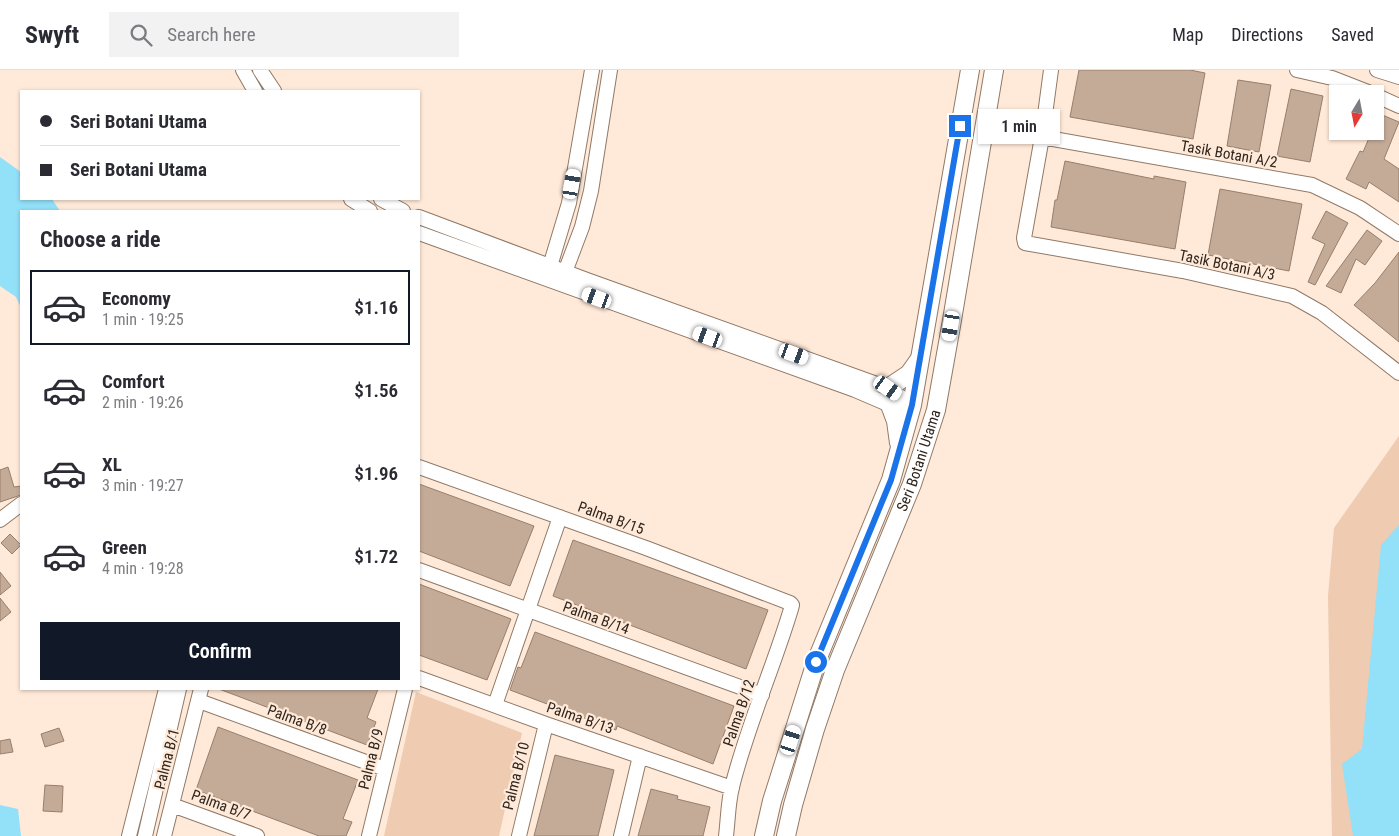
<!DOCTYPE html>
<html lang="en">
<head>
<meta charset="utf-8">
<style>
	body { margin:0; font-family:"Roboto Condensed",sans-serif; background:#f2f2f3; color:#2b2b33; height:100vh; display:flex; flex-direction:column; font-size:19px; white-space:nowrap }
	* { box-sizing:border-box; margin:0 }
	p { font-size:16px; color:#7c7c81 }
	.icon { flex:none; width:28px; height:28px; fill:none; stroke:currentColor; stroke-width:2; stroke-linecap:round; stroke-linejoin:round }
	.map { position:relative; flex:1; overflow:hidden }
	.drawer { position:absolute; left:20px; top:140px; width:400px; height:480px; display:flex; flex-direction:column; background:#fff; border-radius:0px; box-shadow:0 1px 4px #0004 }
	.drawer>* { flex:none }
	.guide { position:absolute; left:20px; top:20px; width:400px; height:110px; border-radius:0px; box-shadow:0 1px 4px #0004; display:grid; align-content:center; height:110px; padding:0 20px; background:#fff }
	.needle { width:32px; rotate:190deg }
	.fabs { position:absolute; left:1329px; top:15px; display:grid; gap:10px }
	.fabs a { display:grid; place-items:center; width:55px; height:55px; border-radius:0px; background:#fff; box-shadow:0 1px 4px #0004; font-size:25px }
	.end { position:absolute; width:22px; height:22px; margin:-11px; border:6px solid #1a73e8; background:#fff; box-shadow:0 0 0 2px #fff }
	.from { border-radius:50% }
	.bubble { position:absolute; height:35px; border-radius:0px; background:#fff; box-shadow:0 1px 4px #0004; font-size:16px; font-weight:600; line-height:35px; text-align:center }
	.car { position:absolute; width:15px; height:30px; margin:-15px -8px; border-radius:6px; box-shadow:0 0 4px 1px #0007; background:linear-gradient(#fff 24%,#345 0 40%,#fff 0 76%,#345 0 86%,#fff 0) }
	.guide b { display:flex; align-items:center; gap:18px; height:48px; font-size:19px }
	.guide b+b { border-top:1px solid #e1e1e2 }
	.guide i { width:12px; height:12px; background:#2b2b33 }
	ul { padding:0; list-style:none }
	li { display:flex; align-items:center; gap:15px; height:75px; margin:0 10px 8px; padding:0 10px; border:2px solid transparent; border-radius:0px }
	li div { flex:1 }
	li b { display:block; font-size:19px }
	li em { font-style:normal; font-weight:600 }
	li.current { border-color:#111827 }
	li>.icon { width:45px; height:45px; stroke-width:1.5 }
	h2 { padding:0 20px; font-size:22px; line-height:60px }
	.button { display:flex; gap:10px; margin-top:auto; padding:10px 20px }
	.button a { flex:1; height:58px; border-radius:0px; background:#111827; color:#fff; font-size:20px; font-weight:600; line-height:58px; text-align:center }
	header { display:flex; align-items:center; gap:30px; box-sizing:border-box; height:70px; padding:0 25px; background:#fff; border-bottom:1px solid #e1e1e2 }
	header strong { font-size:24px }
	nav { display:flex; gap:28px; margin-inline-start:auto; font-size:18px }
	.search { width:350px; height:45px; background:#f2f2f3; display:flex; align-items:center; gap:12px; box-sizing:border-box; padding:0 18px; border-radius:0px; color:#7c7c81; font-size:19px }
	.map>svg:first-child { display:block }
	.green { fill:#eecbb1 }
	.water { fill:#93e0f9 }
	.building { fill:#c4ab97; stroke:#977f6c }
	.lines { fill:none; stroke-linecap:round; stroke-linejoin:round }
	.minor-casing { stroke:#917966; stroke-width:16 }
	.major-casing { stroke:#917966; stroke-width:20 }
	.minor { stroke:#fff; stroke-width:14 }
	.major { stroke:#fff; stroke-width:18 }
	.route { stroke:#1a73e8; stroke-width:6 }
	.labels { text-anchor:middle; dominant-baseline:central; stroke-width:4.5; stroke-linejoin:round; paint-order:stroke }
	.street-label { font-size:15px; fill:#2f251d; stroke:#ffe9d8 }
</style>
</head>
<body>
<header>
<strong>Swyft</strong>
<div class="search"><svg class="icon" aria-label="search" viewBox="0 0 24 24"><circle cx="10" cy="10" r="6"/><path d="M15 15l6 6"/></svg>Search here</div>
<nav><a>Map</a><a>Directions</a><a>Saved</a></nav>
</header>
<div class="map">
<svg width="1399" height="766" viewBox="0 0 1399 766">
	<rect width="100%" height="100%" fill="#ffe9d8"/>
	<!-- green -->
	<path class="green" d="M1399 366V766H1332L1328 526 1334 458Z
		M416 622 522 663 499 766H384Z"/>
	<!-- water -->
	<path class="water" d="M0 87 21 102V129H52L60 141H21V238L16 227 0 216Z
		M1399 455V766H1353L1342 694 1362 679 1381 475Z
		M0 735 18 739 21 766H0Z"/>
	<!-- building -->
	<path class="building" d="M1079 0H1190L1205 3 1193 69 1070 47Z
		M1238 10 1271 15 1259 82 1227 76Z
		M1291 19 1323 26 1310 92 1277 86Z
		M1380 44 1399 52 1384 89 1399 99V132L1369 112 1366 119 1346 109 1360 81 1363 82 1372 61H1375V55Z
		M1065 91 1154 109V106L1186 112 1175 179 1051 157 1055 130H1057Z
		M1220 119 1302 134 1289 201 1208 185Z
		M1326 141 1348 153 1315 215 1308 212 1325 174 1312 168Z
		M1367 160 1382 171 1365 195 1356 189 1341 223 1326 216Z
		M1399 182V272L1354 235 1375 213Z
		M8 397 14 417 21 416V425L0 432V400Z
		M419 414 534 456 510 516 419 481Z
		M10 464 21 475 12 484 1 473Z
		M573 470 768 540 746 599 553 526Z
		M0 502 11 516 0 525Z
		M419 514 511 549 487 610 419 585Z
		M0 528 11 542 0 551Z
		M535 562 734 636 713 694 617 656 616 660 510 620 518 597 521 598Z
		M219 619H378L367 648 376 652 367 675Z
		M218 657 358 710 343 749 352 752 346 766H319L196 720Z
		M59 658 64 671 45 677 41 664Z
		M10 669 13 682 0 684V671Z
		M555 685 614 700 598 766H534Z
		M45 715 63 716 62 742 43 741Z
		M651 719 678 726 677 729 710 737 703 766H638Z"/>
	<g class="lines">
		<defs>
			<path id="minor" d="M243 0 255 21
				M260 0 274 21
				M1051 0 1042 67 1024 168 1025 173 1183 201 1292 226 1322 243 1399 303
				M1297 0 1332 8 1373 24
				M1377 0 1399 7
				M1375 25 1399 36
				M1042 67 1312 115 1360 138 1399 164
				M351 129 370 141
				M381 129 403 141
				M419 147 587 210 888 318 912 335
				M419 163 855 320 890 335H899
				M548 203 569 133 592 0
				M562 210 582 157 591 121 610 0
				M419 397 646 478 790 533 792 535 791 539C773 599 747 656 732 717 728 733 728 750 726 766
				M0 450 21 434
				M419 500 762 625
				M419 608 546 654 732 718
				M199 631 385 699
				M495 635 560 447
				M172 735 257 766
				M129 766 166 619
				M145 766 179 619
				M164 766 201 619
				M369 766 405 619
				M519 766 546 654
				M621 766 640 686"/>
			<g id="major">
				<path d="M888 318 909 304 919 290"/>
				<path d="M890 335 896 351 899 373"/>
				<path d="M764 766 772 731 816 592 891 410 912 335 970 0"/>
				<path id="s1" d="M786 766 793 735 815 659 835 600 912 414 936 340 951 256 994 0"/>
			</g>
		</defs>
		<!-- minor casing -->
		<use href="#minor" class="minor-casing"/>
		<!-- major casing -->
		<use href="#major" class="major-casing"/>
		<!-- minor -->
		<use href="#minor" class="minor"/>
		<!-- major -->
		<use href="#major" class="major"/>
	</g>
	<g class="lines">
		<!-- route -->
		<path class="route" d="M816 592 891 410 912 335 960 56"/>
	</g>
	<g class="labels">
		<!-- street labels -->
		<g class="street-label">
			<text transform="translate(1229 84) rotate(10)">Tasik Botani A/2</text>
			<text transform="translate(1227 195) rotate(12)">Tasik Botani A/3</text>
			<text stroke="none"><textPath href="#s1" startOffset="399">Seri Botani Utama</textPath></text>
			<text transform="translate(611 448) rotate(20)">Palma B/15</text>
			<text transform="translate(596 548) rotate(20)">Palma B/14</text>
			<text transform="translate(739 643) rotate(-71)">Palma B/12</text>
			<text transform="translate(580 648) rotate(19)">Palma B/13</text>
			<text transform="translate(297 650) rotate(20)">Palma B/8</text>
			<text transform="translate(167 689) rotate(-76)">Palma B/1</text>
			<text transform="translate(371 689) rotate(-76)">Palma B/9</text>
			<text transform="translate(516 706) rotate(-76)">Palma B/10</text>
			<text transform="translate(221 735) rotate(20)">Palma B/7</text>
		</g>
	</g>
</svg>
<div class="fabs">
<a><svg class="needle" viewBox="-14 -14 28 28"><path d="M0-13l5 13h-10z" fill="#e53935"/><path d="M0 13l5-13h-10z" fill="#7c7c81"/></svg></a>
</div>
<i class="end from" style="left:816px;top:592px"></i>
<i class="end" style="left:960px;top:56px"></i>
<div class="bubble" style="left:978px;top:39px;width:82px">1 min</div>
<i class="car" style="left:572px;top:114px;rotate:10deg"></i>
<i class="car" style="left:597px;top:228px;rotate:290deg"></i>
<i class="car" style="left:951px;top:256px;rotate:190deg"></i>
<i class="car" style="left:708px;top:267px;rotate:290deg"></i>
<i class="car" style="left:794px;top:284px;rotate:110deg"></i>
<i class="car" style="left:888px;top:318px;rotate:125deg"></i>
<i class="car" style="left:791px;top:670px;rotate:18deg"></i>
<div class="guide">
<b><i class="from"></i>Seri Botani Utama</b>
<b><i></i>Seri Botani Utama</b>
</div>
<section class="drawer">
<h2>Choose a ride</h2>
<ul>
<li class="current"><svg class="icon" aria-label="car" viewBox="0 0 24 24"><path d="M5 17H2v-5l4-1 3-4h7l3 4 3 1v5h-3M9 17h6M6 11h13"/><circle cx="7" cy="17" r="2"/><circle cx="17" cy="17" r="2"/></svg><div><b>Economy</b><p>1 min · 19:25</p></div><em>$1.16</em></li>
<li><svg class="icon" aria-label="car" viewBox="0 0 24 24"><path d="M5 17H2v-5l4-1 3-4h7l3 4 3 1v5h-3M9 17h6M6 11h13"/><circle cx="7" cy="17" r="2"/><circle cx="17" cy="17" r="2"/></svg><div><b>Comfort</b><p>2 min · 19:26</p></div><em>$1.56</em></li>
<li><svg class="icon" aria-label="car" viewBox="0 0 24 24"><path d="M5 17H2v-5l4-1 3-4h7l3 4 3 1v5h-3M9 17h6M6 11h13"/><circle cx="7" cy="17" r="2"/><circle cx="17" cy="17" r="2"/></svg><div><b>XL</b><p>3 min · 19:27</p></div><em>$1.96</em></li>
<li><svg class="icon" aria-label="car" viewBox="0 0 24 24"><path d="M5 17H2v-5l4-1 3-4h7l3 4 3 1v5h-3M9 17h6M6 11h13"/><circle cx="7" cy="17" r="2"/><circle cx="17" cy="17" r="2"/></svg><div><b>Green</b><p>4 min · 19:28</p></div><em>$1.72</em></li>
</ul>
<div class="button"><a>Confirm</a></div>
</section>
</div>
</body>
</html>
